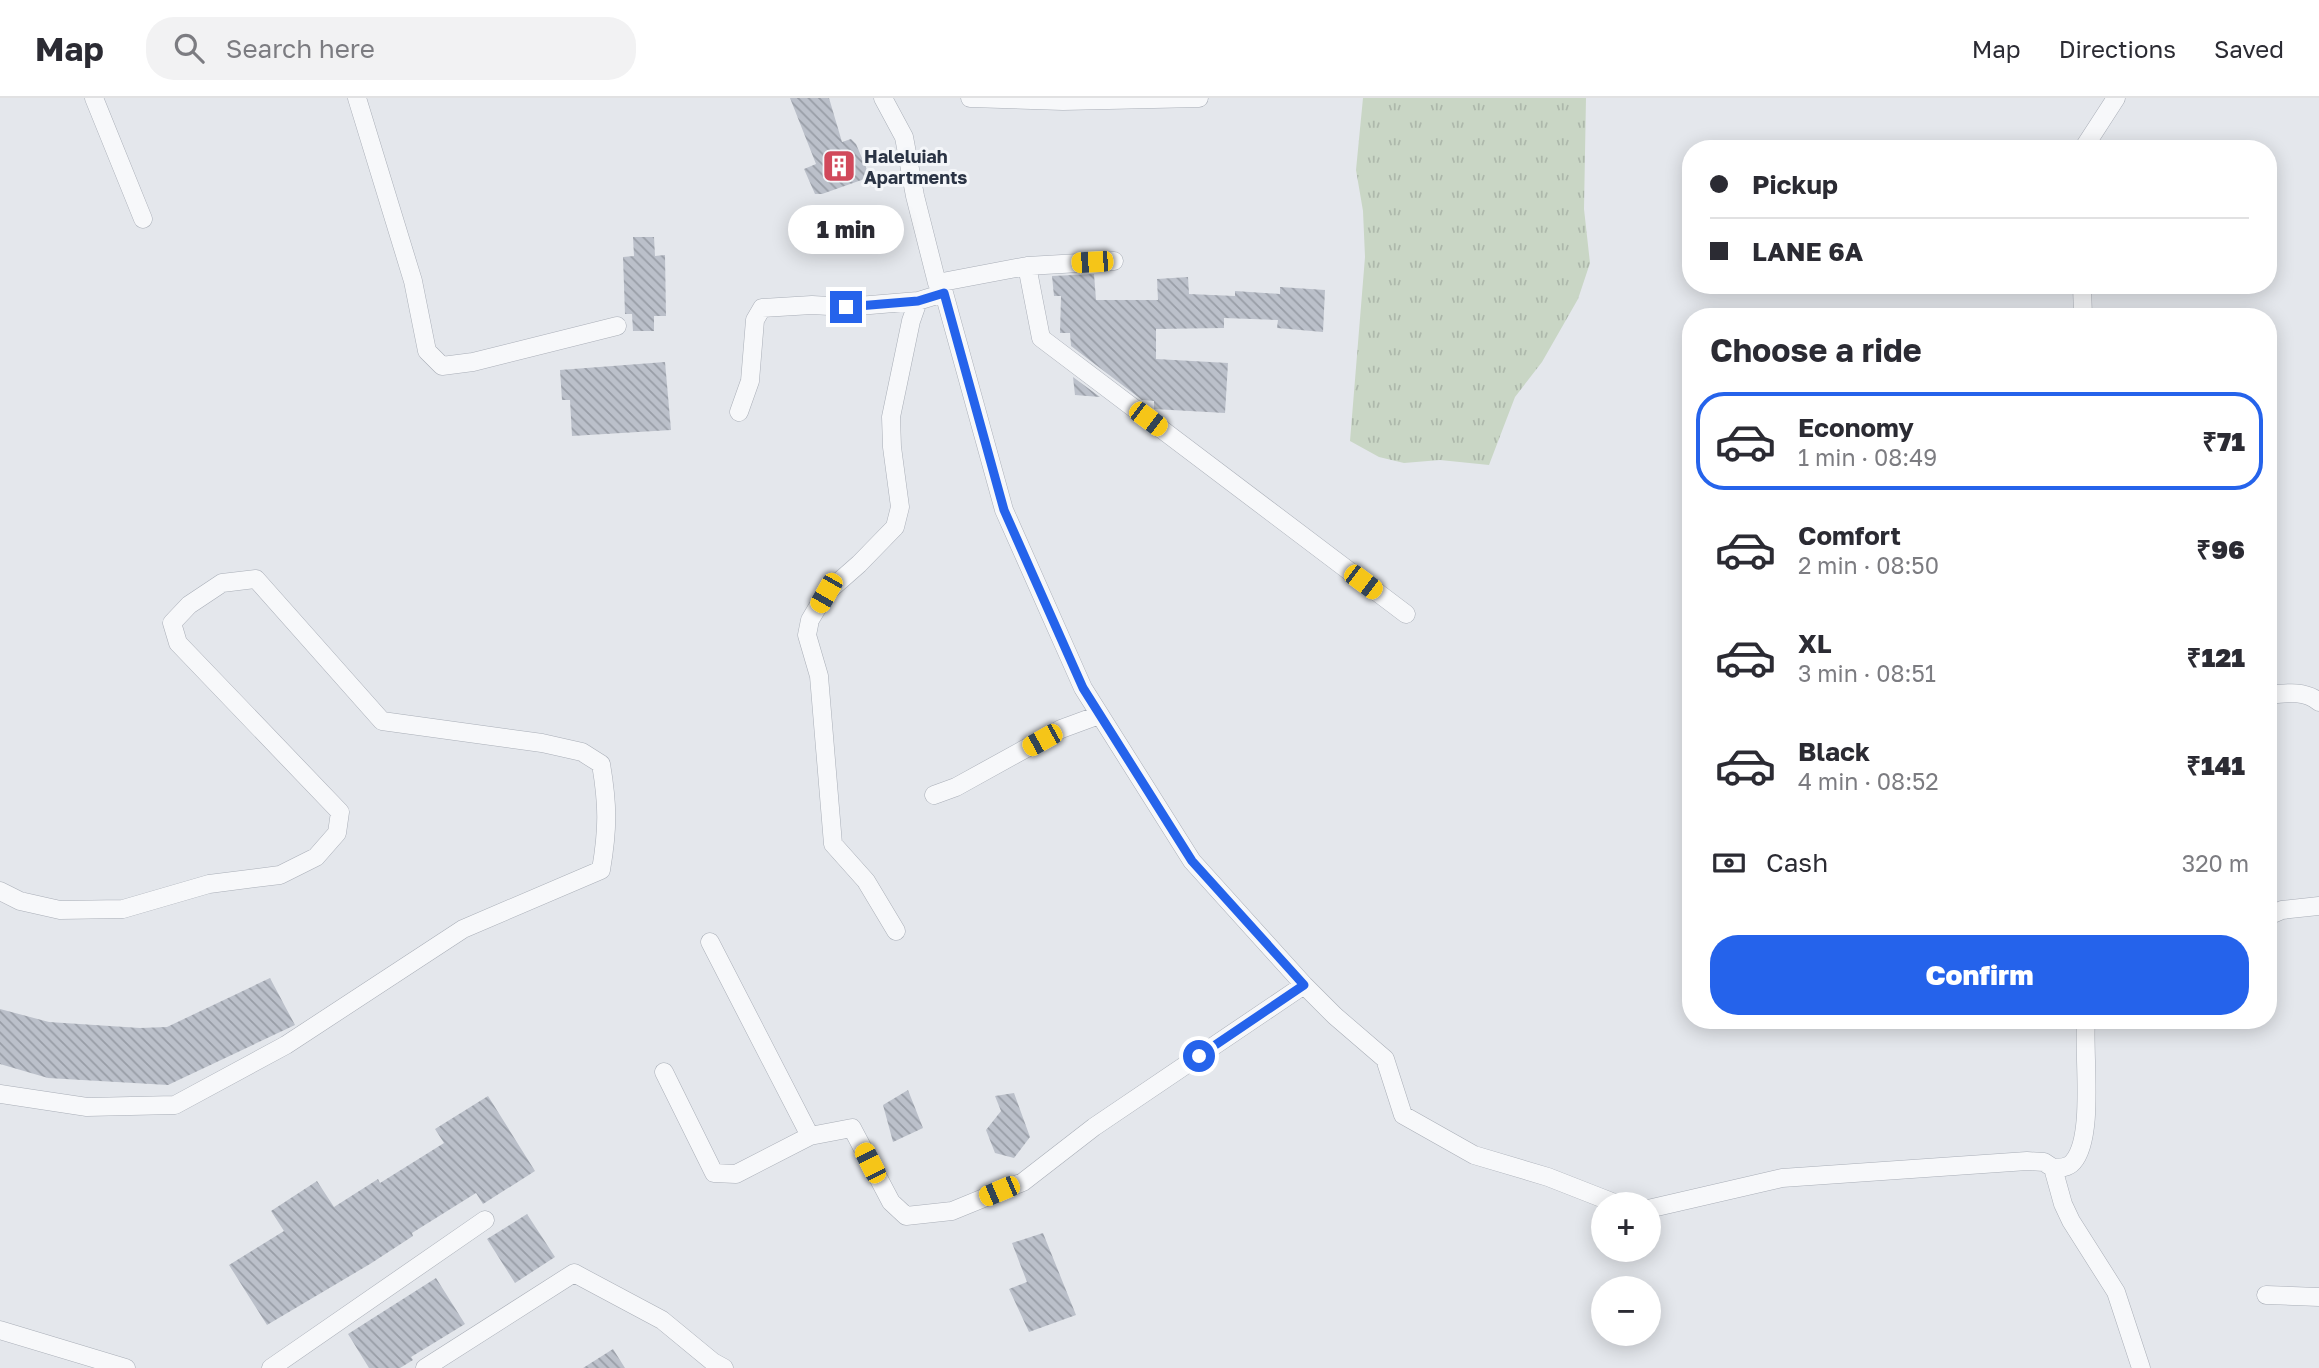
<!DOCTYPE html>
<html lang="en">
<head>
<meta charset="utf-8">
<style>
	body { margin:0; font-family:"Golos Text",sans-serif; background:#f2f2f3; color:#2b2b33; height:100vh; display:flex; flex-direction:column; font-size:26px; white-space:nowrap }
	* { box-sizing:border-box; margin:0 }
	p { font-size:23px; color:#7c7c81 }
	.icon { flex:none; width:38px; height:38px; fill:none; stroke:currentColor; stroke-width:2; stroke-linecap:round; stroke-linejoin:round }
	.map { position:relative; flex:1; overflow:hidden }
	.sheet { position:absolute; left:1682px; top:210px; width:595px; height:721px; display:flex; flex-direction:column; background:#fff; border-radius:28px; box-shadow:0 4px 18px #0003 }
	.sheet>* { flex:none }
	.top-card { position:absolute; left:1682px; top:42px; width:595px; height:154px; border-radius:28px; box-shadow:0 4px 18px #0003; display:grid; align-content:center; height:154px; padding:0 28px; background:#fff }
	.buttons { position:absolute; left:1591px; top:1094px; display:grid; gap:14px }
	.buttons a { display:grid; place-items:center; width:70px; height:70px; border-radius:50%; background:#fff; box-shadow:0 4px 18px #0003; font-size:35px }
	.end { position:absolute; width:32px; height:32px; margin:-16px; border:9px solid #2563eb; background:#fff; box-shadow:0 0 0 4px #fff }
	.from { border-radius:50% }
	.bubble { position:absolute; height:49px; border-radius:24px; background:#fff; box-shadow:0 4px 18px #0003; font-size:23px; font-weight:800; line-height:49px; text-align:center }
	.car { position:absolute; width:21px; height:42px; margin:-21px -10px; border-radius:9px; box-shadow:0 0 5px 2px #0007; background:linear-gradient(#f5c518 24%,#345 0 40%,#f5c518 0 76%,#345 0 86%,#f5c518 0) }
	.top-card b { display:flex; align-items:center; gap:24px; height:66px; font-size:26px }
	.top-card b+b { border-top:2px solid #e1e1e2 }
	.top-card i { width:18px; height:18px; background:#2b2b33 }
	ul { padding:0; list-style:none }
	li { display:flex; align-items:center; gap:21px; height:98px; margin:0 14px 10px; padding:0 14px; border:4px solid transparent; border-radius:28px }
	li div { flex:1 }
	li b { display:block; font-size:26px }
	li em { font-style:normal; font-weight:800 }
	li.current { border-color:#2563eb }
	li>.icon { width:63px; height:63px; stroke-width:1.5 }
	h2 { padding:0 28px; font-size:32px; line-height:84px }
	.pay { display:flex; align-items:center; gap:18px; height:77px; padding:0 28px; font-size:26px }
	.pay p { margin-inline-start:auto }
	.cta { display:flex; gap:14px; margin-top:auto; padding:14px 28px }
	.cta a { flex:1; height:80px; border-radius:28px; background:#2563eb; color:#fff; font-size:28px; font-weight:800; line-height:80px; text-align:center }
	header { display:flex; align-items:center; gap:42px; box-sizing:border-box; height:98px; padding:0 35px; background:#fff; border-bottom:2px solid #e1e1e2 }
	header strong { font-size:33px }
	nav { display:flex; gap:38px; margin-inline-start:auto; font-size:24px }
	.search { width:490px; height:63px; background:#f2f2f3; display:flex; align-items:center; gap:18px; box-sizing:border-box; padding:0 24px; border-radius:28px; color:#7c7c81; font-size:26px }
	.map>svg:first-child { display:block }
	.grass { fill:url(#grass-tufts) }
	.building { fill:url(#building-back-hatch) }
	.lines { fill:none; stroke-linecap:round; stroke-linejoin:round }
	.street-casing { stroke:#a9aeb7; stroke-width:19 }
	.street { stroke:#f7f8fa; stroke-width:18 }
	.route { stroke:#2563eb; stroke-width:9 }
	.labels { text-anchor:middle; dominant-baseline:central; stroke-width:6; stroke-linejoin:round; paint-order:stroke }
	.poi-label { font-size:18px; font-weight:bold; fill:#2b3445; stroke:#f4f6f9; text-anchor:start }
</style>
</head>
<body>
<header>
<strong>Map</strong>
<div class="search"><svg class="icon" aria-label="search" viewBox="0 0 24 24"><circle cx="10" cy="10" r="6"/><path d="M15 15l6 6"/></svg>Search here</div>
<nav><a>Map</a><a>Directions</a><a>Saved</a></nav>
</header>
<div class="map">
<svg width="2319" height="1270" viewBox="0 0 2319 1270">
	<defs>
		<pattern id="grass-tufts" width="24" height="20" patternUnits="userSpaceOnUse" patternTransform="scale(1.75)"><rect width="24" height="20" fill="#c9d6c5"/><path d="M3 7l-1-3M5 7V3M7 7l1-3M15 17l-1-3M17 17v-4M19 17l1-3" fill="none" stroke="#adb8ab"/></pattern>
		<pattern id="building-back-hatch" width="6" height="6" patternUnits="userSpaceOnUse" patternTransform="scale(1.75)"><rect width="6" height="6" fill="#bbc0ca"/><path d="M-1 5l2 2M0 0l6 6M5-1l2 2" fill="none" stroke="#989da6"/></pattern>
	</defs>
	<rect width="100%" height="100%" fill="#e4e7ec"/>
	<!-- grass -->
	<path class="grass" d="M1363 0H1586L1584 111 1590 165 1578 201 1542 264 1515 299 1489 367 1440 362 1404 365 1379 359 1350 343 1365 159 1363 113 1356 72Z"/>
	<!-- building -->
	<path class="building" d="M790 0H829L842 44 851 41 856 46 870 79 822 96H815L804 71 816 66Z
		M633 139H654L655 158 665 157 666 218H654V233H633L632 216H625L623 159 634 158Z
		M1094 176 1096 202H1158L1157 181 1188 179 1189 196 1235 198V193L1280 196V189L1325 192 1323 234 1277 230 1278 222 1224 220V230L1156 231V261L1228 265 1225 315 1154 311V303L1142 302 1071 248 1070 235H1060L1061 198H1054L1052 178Z
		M665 264 671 332 572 338 570 302H562L560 272Z
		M1073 279 1100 299 1075 297Z
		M270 880 295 927 168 987 48 980 0 966V911L49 924 140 930 167 929Z
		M908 992 923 1030 893 1044 883 1007Z
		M1014 995 1030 1039 1014 1060 995 1055 986 1032 1001 1013 995 998Z
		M488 998 535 1073 483 1106 476 1095 412 1135 413 1138 370 1166 267 1227 229 1167 284 1133 271 1113 317 1083 334 1109 378 1081 380 1085 444 1045 435 1031Z
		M527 1116 555 1159 515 1185 487 1141Z
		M1043 1135 1076 1217 1029 1234 1009 1191 1027 1184 1012 1145Z
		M436 1180 465 1226 411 1259 413 1262 400 1270H369L348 1236Z
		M613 1251 625 1270H583Z"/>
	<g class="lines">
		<defs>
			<path id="street" d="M94 0 143 121
				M357 0 413 183 427 253 442 268 473 264 617 228
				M883 0 904 39 915 98 937 185 944 195 1004 412 1083 590 1192 763 1304 887 1335 918 1385 961 1403 1017 1474 1057 1548 1079 1617 1106
				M970 0 1063 3 1199 0
				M2083 51 2116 0
				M1027 168 1041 240 1406 516
				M937 185 1027 168 1114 163
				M2082 187 2083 219
				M739 314 750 283 755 222 762 210 812 207 846 209 918 203
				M2268 597C2286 595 2305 592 2319 604
				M934 697 956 689 1061 631 1099 617
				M0 793 20 803 60 812 123 811 209 786 280 777 316 759 337 735 340 714 178 545 172 525 189 507 222 485 256 481 382 623 542 645 582 654 601 666C608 707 608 731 601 772L463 831 286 947 175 1007 87 1009 0 996
				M2268 818 2282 812 2319 808
				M896 833 866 783 833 746 819 578 807 537 810 522 826 495 859 466 895 429 900 409 892 349 891 319 911 223 918 203 944 195
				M710 844 810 1038
				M664 974 714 1075 736 1076 810 1038 852 1030 891 1104 906 1118 952 1113 1023 1084 1094 1029 1304 887
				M2053 1070C2060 1070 2068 1070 2073 1064 2095 1039 2083 957 2086 922
				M1648 1111 1782 1080 2027 1063 2044 1064 2053 1070 2063 1106 2071 1123 2116 1194 2141 1270
				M2266 1197 2319 1199
				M0 1232 126 1270
				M271 1270 485 1122
				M425 1270 574 1175 662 1222 713 1264 724 1270"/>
		</defs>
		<!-- street casing -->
		<use href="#street" class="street-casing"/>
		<!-- street -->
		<use href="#street" class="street"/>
	</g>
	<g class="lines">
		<!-- route -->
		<path class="route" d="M846 209 918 203 944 195 1004 412 1083 590 1192 763 1304 887 1199 958"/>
	</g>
	<!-- icons -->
	<defs>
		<symbol id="building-square" viewBox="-11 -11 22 22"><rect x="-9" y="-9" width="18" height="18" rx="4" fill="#d1495b" stroke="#f4f6f9"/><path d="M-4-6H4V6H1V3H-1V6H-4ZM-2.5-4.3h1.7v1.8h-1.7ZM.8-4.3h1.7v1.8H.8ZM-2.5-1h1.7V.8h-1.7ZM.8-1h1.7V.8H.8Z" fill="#fff"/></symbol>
	</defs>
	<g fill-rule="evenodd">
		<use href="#building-square" x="820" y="49" width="38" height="38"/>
	</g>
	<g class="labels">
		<!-- poi labels -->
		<g class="poi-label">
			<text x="864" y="58">Haleluiah<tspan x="864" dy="21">Apartments</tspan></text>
		</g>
	</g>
</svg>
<div class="buttons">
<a>+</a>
<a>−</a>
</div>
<i class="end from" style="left:1199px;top:958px"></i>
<i class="end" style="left:846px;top:209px"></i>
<div class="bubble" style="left:788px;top:107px;width:116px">1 min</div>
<i class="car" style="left:1092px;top:164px;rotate:267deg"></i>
<i class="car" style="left:1148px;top:321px;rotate:127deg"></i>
<i class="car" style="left:1363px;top:484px;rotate:127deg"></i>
<i class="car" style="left:826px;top:495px;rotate:210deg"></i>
<i class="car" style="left:1042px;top:642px;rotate:241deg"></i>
<i class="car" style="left:870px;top:1065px;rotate:333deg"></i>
<i class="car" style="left:999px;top:1093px;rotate:247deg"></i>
<div class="top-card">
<b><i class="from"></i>Pickup</b>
<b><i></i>LANE 6A</b>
</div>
<section class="sheet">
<h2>Choose a ride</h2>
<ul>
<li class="current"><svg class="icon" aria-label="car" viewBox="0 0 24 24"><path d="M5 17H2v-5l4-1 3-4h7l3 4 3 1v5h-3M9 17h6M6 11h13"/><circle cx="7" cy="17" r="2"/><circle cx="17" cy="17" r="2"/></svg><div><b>Economy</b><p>1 min · 08:49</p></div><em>₹71</em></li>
<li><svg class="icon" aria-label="car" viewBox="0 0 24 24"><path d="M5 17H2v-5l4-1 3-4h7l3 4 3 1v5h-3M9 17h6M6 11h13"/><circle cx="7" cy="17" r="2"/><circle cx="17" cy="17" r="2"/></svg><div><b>Comfort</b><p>2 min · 08:50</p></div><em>₹96</em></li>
<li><svg class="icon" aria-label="car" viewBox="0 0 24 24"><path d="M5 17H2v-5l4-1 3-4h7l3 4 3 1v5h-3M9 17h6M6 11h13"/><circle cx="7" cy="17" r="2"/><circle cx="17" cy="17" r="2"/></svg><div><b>XL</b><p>3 min · 08:51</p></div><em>₹121</em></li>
<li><svg class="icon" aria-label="car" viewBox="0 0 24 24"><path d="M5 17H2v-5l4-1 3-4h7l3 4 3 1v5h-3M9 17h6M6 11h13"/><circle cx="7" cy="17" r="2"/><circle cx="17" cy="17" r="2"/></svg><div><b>Black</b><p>4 min · 08:52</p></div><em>₹141</em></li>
</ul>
<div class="pay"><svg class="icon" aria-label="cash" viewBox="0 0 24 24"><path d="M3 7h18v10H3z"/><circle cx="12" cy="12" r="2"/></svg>Cash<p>320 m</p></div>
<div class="cta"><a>Confirm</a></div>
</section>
</div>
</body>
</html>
